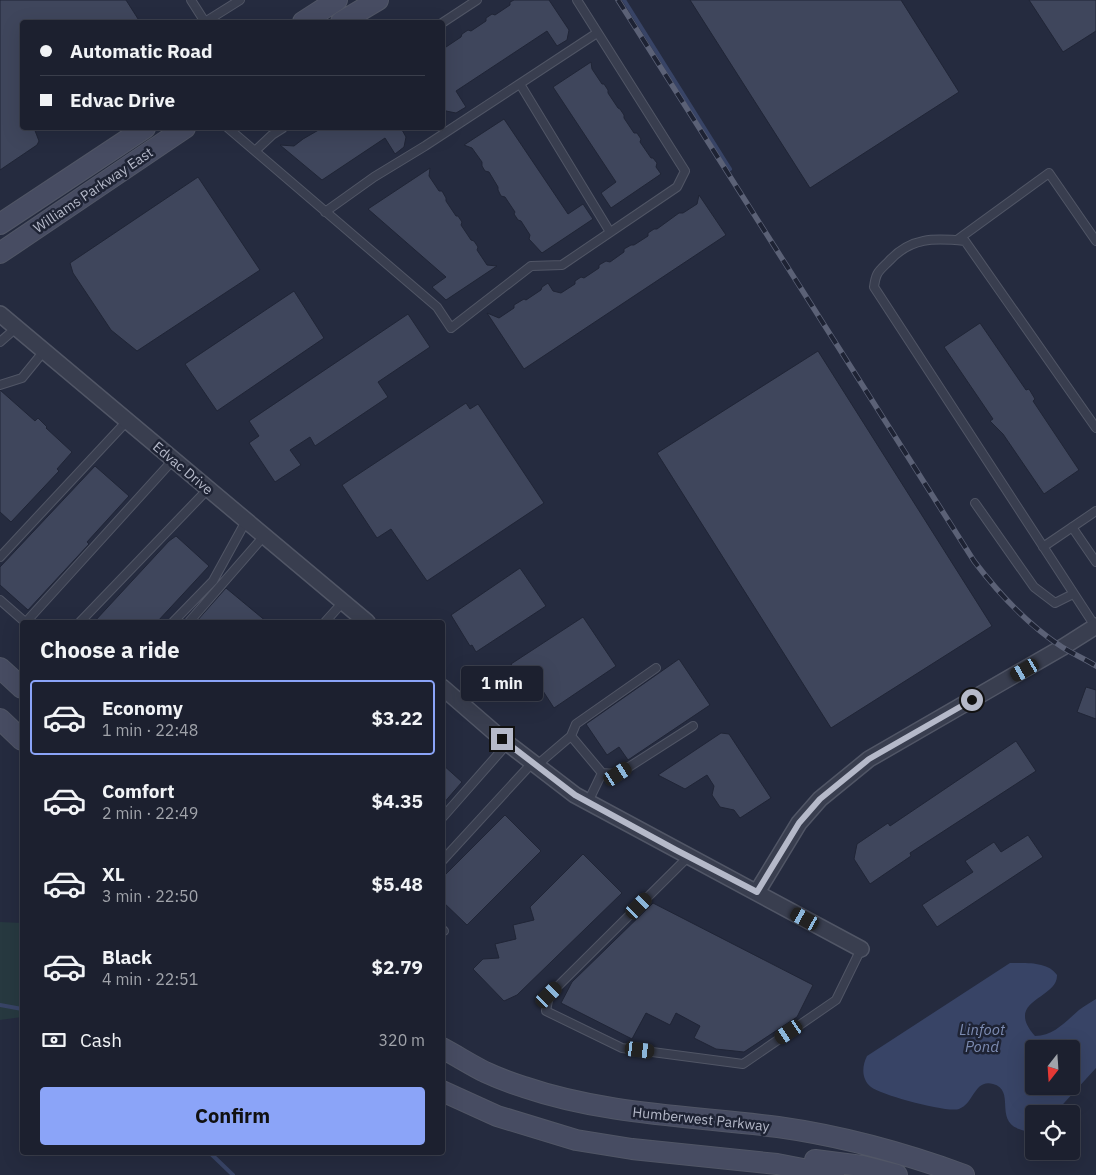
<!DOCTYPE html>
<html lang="en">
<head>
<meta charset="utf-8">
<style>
	body { margin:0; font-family:"IBM Plex Sans",sans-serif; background:#252837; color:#f1f3f6; height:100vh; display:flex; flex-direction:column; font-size:19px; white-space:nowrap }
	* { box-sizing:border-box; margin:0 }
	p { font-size:16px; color:#a0a3aa }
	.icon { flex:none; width:28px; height:28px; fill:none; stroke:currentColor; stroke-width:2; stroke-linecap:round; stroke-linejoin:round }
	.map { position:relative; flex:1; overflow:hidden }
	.panel { position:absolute; left:20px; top:620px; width:425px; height:535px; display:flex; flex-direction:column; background:#1c202f; border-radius:5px; box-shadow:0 5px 20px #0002,0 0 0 1px #3a3e4b }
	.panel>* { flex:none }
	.top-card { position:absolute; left:20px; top:20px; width:425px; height:110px; border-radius:5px; box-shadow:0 5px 20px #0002,0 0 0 1px #3a3e4b; display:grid; align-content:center; height:110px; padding:0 20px; background:#1c202f }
	.needle { width:32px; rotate:197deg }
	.fabs { position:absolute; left:1025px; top:1040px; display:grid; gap:10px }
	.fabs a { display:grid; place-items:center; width:55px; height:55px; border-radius:5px; background:#1c202f; box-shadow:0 5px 20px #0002,0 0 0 1px #3a3e4b; font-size:25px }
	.end { position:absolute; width:22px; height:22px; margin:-11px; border:6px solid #b5b9c9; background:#111; box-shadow:0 0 0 2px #111 }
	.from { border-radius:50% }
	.bubble { position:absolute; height:35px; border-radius:5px; background:#1c202f; box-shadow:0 5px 20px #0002,0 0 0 1px #3a3e4b; font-size:16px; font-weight:700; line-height:35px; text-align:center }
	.car { position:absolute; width:15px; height:30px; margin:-15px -8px; border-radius:6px; box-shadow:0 0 4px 1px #0007; background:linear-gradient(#222 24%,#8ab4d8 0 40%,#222 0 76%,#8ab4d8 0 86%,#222 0) }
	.top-card b { display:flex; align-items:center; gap:18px; height:48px; font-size:19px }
	.top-card b+b { border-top:1px solid #3a3e4b }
	.top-card i { width:12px; height:12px; background:#f1f3f6 }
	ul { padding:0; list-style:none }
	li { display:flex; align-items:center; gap:15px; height:75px; margin:0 10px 8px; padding:0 10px; border:2px solid transparent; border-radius:5px }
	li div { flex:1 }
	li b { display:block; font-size:19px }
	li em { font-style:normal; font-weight:700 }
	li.selected { border-color:#8ba4f8 }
	li>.icon { width:45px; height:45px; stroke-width:1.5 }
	h2 { padding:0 20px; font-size:22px; line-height:60px }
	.pay { display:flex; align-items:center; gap:12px; height:55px; padding:0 20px; font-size:19px }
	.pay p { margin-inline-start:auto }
	.button { display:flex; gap:10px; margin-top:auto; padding:10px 20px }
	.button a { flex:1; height:58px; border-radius:5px; background:#8ba4f8; color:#111; font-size:20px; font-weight:700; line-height:58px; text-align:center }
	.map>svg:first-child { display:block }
	.green { fill:#273940 }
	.water { fill:#384466; fill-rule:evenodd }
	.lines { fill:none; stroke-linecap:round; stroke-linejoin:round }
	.stream { stroke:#384466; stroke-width:4 }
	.building { fill:#3f465c; stroke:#202536 }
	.lane-casing { stroke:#515666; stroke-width:10 }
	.street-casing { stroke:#515666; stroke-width:18 }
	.secondary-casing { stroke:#515666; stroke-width:22 }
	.lane { stroke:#393e4f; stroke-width:8 }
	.street { stroke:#393e4f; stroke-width:15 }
	.secondary { stroke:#474c62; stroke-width:20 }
	.rail-casing { stroke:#5b6176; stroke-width:5.5 }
	.rail { stroke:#1e2334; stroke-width:4; stroke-dasharray:11; stroke-linecap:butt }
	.route { stroke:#b5b9c9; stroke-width:6 }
	.labels { text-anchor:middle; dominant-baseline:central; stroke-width:5; stroke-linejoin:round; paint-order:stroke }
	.street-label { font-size:14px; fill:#b5b9c9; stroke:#1e2334 }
	.water-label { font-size:15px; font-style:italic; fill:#7c8bb1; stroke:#1e2334 }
</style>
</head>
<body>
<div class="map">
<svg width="1096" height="1175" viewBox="0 0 1096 1175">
	<rect width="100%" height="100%" fill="#252b3f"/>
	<!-- green -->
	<path class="green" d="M0 922 22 923V1017L0 1020Z"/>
	<!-- water -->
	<path class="water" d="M1010 963C1024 963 1048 961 1057 975 1058 999 1003 1000 1035 1036 1054 1036 1066 1021 1079 1010 1084 1006 1090 1003 1096 999V1068L1054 1114H1034V1131C1028 1132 1024 1131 1019 1129 994 1120 1016 1090 993 1084 974 1079 974 1104 959 1109 947 1113 881 1095 871 1087 861 1079 862 1066 867 1056ZM1034 1049H1071V1086H1034Z"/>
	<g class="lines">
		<!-- stream -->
		<path class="stream" d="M624 0 730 169
			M0 1005 22 1009
			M209 1152 233 1175"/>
	</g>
	<!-- building -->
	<path class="building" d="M0 0H126L140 22H22V128H34L39 141 37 145 0 170Z
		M514 0H549L569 30 567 40 557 46 547 31 456 91 466 107 456 113 446 111 442 106V47H446L461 37 462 34 468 30 471 31 486 21V18L492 14 495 15 510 5V2Z
		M690 0H901L959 92 810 188Z
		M1029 0H1096V31L1063 52Z
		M591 62 592 69 602 84H604L608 90V93L618 108 620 109 624 115V118L634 133H637L641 139 640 142 651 158H653L657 163 656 167 661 174 611 208 601 193 616 182 553 87Z
		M504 119 568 214 583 204 593 219 542 253 529 239 530 235 521 221 518 220 514 214 515 212 505 197 501 196 498 190V187L489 172 485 171 482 166V162L472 148 464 145Z
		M322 128H401L406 137 404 147 395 154 385 138 322 180 280 145 294 146 303 139Z
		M430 168 429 176 439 191H442L446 198V201L456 216H458L462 222 461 225 471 240 474 241 478 247 477 250 487 265 497 266 446 300 432 287 446 277 368 209Z
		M198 177 260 270 137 351 111 330 73 273 70 263Z
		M699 195 726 235 524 369 487 313 499 318 514 308V305L524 299 526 300 541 290 542 287 548 283 553 291 561 293 575 284V281L581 277 584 278 599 268V265L606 261 610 262 624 252V249L631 245H634L648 236V233L654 229H657L679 213H683L697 204Z
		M294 291 324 338 217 411 185 364Z
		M408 314 430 347 378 382 388 397 315 446 310 437 290 450 301 465 275 482 249 443 259 436 249 421Z
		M980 323 1026 390 1029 389 1035 399 1033 401 1079 470 1044 494 1003 434 990 421 993 419 944 347Z
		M818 351 992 626 831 728 657 453Z
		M0 390 35 421 38 418 47 427 46 428 72 452 57 469 59 471 11 522 0 512Z
		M466 403 470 409 478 404 544 503 427 581 391 529 377 538 342 485Z
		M95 466 129 496 87 542 89 544 28 610 0 585V567Z
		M176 536 209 566 157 622H94L169 541Z
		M520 568 546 606 476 652 472 645 470 646 451 615Z
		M226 588 267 622H196Z
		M583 617 616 666 554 708 543 691 538 694 527 678 523 681 511 664Z
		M679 659 710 705 628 760 619 747 607 755 586 724Z
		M1086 687 1096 690V719L1077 712Z
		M721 733 729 734 771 798 740 818 734 810 720 807 712 795 714 786 707 775 685 789 658 775Z
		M1016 741 1036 771 910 853 911 856 870 884 854 859 857 844 888 823 890 826Z
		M442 764 462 782 442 805Z
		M505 815 541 851 467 925 442 901V878Z
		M1028 835 1043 857 937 927 922 905 973 872 965 861 994 842 1001 852Z
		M583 854 622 893 517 995 504 1001 473 969 483 959 499 958 495 944 516 939 513 925 534 920 530 907Z
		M653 903 813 985 797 1017 744 1052 716 1049 694 1038 700 1026 676 1013 670 1025 646 1013 632 1039 561 1003 572 982Z"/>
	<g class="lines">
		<defs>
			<path id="lane" d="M191 0 205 22
				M205 22 240 0
				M442 23 477 0
				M520 84 610 232
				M228 128 437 307 451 328 531 266 562 265 677 187 685 171 577 0
				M255 151 272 135 283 128
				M325 212 374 177 425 146 597 33
				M957 240 1049 173 1096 241
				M0 342 16 328
				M0 385 22 378 44 351
				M975 503 1034 587 1055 603 1073 594
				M1072 527 1096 562
				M1043 547 1096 511
				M0 557 127 421
				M0 600 25 622
				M26 622 173 460
				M80 622 208 489
				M173 622 213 581 246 521
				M189 622 264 536
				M325 622 343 602
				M1095 626 874 287C876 272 878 272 889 261 911 237 934 238 965 241L1096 428
				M571 736 576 724 656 668
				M537 765 571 736 602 773 588 802
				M602 773 618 774 693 726
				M442 818 508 743
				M688 857 549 995 546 1011 622 1048 743 1064 836 1000 861 949
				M442 861 533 762
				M442 929 444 931"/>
			<path id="street" d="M0 314 367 622
				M442 687 502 739 575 795 861 949
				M757 892 799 823 820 799 869 759 1063 647 1096 626"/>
			<path id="secondary" d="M303 22 337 0
				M341 22 378 0
				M0 224 145 128
				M0 253 185 128
				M0 668 22 688
				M0 719 22 740
				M442 1048C457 1056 471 1065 485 1072 498 1078 511 1083 524 1087 606 1115 693 1116 778 1127 842 1136 904 1153 964 1175
				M442 1091 497 1116 576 1140 632 1149 777 1164 834 1175
				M815 1160 862 1166 897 1175"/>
		</defs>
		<!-- lane casing -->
		<use href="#lane" class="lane-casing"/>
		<!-- street casing -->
		<use href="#street" class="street-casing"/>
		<!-- secondary casing -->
		<use href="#secondary" class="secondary-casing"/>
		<!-- lane -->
		<use href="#lane" class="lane"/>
		<!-- street -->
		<use href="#street" class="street"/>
		<!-- secondary -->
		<use href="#secondary" class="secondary"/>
		<defs>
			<path id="rail" d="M618 0 974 561C999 594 1027 624 1062 647 1073 654 1085 659 1096 666"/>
		</defs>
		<!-- rail casing -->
		<use href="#rail" class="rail-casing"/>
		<!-- rail -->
		<use href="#rail" class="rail"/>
	</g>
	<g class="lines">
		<!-- route -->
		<path class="route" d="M502 739 575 795 676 850 757 892 799 823 820 799 869 759 972 700"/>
	</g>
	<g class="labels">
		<!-- street labels -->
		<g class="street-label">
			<text transform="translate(93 190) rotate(-34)">Williams Parkway East</text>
			<text transform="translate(183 468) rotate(40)">Edvac Drive</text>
			<text transform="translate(701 1119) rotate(6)">Humberwest Parkway</text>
		</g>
		<!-- water labels -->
		<g class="water-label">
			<text x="982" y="1029">Linfoot<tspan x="982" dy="17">Pond</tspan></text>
		</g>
	</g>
</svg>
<div class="fabs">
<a><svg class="needle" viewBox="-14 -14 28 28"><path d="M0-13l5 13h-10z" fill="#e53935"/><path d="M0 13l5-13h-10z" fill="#a0a3aa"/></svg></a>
<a><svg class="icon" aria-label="locate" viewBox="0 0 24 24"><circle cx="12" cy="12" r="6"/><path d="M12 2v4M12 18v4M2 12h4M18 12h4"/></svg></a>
</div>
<i class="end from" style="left:972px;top:700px"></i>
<i class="end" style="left:502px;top:739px"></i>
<div class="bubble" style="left:461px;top:666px;width:82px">1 min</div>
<i class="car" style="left:1025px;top:670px;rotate:240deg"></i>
<i class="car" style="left:618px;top:774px;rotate:57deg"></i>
<i class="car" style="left:639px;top:906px;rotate:45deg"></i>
<i class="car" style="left:805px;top:919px;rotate:299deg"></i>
<i class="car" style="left:549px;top:995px;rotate:45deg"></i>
<i class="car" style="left:789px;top:1032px;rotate:236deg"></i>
<i class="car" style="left:640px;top:1050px;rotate:97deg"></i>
<div class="top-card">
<b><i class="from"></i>Automatic Road</b>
<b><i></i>Edvac Drive</b>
</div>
<section class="panel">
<h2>Choose a ride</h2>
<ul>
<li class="selected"><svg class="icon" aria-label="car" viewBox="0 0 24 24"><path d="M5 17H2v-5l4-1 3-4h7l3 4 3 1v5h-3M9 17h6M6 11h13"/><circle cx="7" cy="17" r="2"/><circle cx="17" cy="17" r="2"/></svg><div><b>Economy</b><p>1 min · 22:48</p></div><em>$3.22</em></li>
<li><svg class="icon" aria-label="car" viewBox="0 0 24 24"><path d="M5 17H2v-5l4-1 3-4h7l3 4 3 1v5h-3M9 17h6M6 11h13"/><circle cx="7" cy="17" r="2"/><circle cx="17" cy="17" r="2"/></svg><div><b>Comfort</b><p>2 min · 22:49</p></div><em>$4.35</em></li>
<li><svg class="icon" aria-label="car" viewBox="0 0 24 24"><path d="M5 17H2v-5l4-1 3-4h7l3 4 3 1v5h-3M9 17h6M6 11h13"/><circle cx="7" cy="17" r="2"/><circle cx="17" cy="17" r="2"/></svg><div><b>XL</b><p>3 min · 22:50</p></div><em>$5.48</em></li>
<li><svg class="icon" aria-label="car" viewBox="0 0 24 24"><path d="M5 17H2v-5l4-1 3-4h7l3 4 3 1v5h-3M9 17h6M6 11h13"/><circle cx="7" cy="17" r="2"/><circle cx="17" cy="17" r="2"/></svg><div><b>Black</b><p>4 min · 22:51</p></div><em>$2.79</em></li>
</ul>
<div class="pay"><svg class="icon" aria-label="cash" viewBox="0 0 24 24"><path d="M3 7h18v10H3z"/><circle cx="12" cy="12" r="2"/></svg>Cash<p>320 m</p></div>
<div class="button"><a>Confirm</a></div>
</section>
</div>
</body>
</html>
